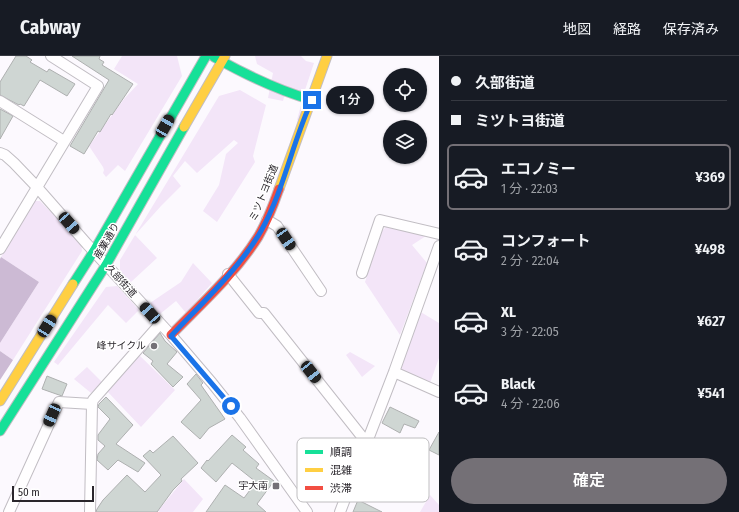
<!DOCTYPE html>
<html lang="ja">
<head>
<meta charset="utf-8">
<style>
	body { margin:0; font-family:"Fira Sans Condensed","Noto Sans JP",sans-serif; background:#242831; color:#f1f3f6; height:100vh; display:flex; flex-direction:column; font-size:15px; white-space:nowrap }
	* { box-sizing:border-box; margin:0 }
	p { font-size:13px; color:#9ea1a6 }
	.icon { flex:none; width:22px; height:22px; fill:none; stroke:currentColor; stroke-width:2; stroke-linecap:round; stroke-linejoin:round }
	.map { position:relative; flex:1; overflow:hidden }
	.side { display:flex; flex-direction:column; background:#171b24; width:300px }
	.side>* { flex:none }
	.hud { display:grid; align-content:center; height:88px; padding:0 12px; background:#171b24 }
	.buttons { position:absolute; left:383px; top:12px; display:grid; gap:8px }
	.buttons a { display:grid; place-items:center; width:44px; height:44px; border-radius:50%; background:#171b24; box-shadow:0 1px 3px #0004; font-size:20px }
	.scale { position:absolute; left:12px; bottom:10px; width:82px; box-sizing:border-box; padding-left:4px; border:2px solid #2a262c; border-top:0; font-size:11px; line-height:14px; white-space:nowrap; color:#2a262c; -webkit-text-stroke:3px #fff; paint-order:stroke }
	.end { position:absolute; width:18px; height:18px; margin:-9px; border:5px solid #1a73e8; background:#fff; box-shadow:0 0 0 2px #fff }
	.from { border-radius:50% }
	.bubble { position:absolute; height:28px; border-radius:14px; background:#171b24; box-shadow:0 1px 3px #0004; font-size:13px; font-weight:600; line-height:28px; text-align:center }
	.car { position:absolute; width:12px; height:24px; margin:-12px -6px; border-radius:5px; box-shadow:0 0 3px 1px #0007; background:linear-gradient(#222 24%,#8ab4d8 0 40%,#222 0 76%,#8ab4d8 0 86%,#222 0) }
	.hud b { display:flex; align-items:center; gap:14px; height:38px; font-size:15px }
	.hud b+b { border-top:1px solid #363941 }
	.hud i { width:10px; height:10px; background:#f1f3f6 }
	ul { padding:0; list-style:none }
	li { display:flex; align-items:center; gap:12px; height:66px; margin:0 8px 6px; padding:0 4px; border:2px solid transparent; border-radius:6px }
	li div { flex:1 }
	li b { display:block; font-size:15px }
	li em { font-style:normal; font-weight:600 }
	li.selected { border-color:#747076 }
	li>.icon { width:36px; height:36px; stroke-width:1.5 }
	.action { display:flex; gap:8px; margin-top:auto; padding:8px 12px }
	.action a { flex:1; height:46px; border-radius:24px; background:#747076; color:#fff; font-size:16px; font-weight:600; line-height:46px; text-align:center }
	header { display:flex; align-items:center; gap:24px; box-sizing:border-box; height:56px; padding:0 20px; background:#171b24; border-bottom:1px solid #363941 }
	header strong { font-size:19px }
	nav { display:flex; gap:22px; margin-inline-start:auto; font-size:14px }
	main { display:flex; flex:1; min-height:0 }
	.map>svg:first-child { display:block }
	.green { fill:#f3e5f8 }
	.water { fill:#ccbad4 }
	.building { fill:#cfd6d3; stroke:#aeb0b0 }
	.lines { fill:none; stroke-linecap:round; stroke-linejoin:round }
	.street-casing { stroke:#c1bdc3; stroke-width:12 }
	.fast-casing { stroke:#c1bdc3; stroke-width:11 }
	.slow-casing { stroke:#c1bdc3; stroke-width:11 }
	.jam-casing { stroke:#c1bdc3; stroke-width:11 }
	.street { stroke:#fffeff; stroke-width:10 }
	.fast { stroke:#16e098; stroke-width:9 }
	.slow { stroke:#ffcf43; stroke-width:9 }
	.jam { stroke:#f24e42; stroke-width:9 }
	.route { stroke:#1a73e8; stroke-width:5 }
	.poi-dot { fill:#747076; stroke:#fff; stroke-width:1.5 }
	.labels { text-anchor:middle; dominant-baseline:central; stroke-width:3; stroke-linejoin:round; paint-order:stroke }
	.street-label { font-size:10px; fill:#2a262c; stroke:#fff }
	.poi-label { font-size:10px; fill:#2a262c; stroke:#fff; text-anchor:end }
	.key { fill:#fff; stroke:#bfbec0; stroke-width:1 }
	.key-label { font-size:11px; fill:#2a262c }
</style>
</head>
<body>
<header>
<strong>Cabway</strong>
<nav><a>地図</a><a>経路</a><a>保存済み</a></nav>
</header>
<main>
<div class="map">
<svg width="439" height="456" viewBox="0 0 439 456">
	<rect width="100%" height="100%" fill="#fcf9fe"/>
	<!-- green -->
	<path class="green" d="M122 0H177L182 20 125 115 118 109 106 121 103 117 104 114 103 111 89 90 124 43 138 28 114 13Z
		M255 0H301L306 5 314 7 305 34 316 40 307 68 297 64 303 42 286 33 283 45 268 42 273 17 257 8Z
		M240 34 266 49 253 100 255 106 217 166 203 155 219 129 226 98 238 87 234 84 197 117 185 105 173 120 181 130 161 150 135 179 157 202 131 226 120 215V204L219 40Z
		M34 145H40L81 187 82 195 13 304 0 295V287L39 226 1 201Z
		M386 171 426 180 412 189 427 207 400 279 365 226 382 175Z
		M193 207 212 227 186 257 176 245 160 258 150 247 181 226Z
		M117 230 139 254 126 267 108 249 58 309 54 306 106 231Z
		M419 255 439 267V302L430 327 402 315 400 310Z
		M350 296 375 310 362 321 346 299Z
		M138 298 175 334 141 371 106 334Z
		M87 311 102 326 91 337 74 323Z
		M184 423 203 443 193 456H160L158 455Z
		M430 439 439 449V456H420Z"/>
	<!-- water -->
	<path class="water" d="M1 201 39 226 0 287V203Z
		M0 295 13 304 0 324Z"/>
	<!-- building -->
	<path class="building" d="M16 0H26L32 4 30 6 47 16 49 13 75 28 67 40 40 24 24 50 20 48 19 49 0 39V26Z
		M72 0H100L99 3 104 6 102 9 133 28 112 59 111 58 100 76 98 75 84 98 70 90 109 24Z
		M0 53 13 60 0 83Z
		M160 277 165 285 177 296 167 308 183 321 173 331 151 308 153 305 143 297Z
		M196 318 203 327 201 329 225 363 209 372 200 383 181 366 201 344 187 328Z
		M47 320 67 328 62 340 42 333Z
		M106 341 133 369 116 388 145 407 138 416 118 404 108 414 97 404 98 398 105 390 98 384V379L110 363 98 351 99 348Z
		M390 351 419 365 415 372 404 368 400 377 382 367Z
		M439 376V399L429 394Z
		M232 379 246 391 243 394 259 408 256 412 274 425 257 448 266 456H206L225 429 244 442 256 426 232 407 216 426 201 412 207 404 208 405Z
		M173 380 198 407 181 423 182 425 173 434 157 456H96L97 453 103 444 127 419 145 436 161 419 143 400 150 394 153 397Z
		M358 444 382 456H353Z"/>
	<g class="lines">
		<defs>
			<path id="street" d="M0 45 64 85
				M0 97 5 99 14 107 36 130 87 188 171 279 212 327 240 362 307 456
				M267 164 277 170 321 235
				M0 193 98 30 51 0
				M362 217 380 164 439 178
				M228 218 259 257H264L367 387
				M394 316 439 336
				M9 456 59 346 92 348
				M90 456 92 348 93 344 160 268
				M340 456 394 316 439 190"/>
			<path id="fast" d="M214 1C246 19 277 34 312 44
				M73 228 94 195 206 0
				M0 375 106 209 184 71"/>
			<path id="slow" d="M184 71 225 0
				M279 133 327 0
				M0 345 73 228"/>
			<path id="jam" d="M171 279C201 248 235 218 258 181 267 166 273 150 279 133"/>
		</defs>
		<!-- street casing -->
		<use href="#street" class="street-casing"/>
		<!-- fast casing -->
		<use href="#fast" class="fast-casing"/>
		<!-- slow casing -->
		<use href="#slow" class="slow-casing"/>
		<!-- jam casing -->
		<use href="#jam" class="jam-casing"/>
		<!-- street -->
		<use href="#street" class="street"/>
		<!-- fast -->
		<use href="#fast" class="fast"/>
		<!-- slow -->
		<use href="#slow" class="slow"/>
		<!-- jam -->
		<use href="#jam" class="jam"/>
	</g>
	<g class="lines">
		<!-- route -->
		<path class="route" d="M231 350 171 280C200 249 240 212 261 175 284 134 292 87 312 44"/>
	</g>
	<!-- markers -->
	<g class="poi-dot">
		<circle cx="154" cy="290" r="4"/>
		<rect x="272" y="426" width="8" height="8" rx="2"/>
	</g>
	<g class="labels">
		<!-- street labels -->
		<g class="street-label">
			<text transform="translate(264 137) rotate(-68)">ミツトヨ街道</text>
			<text transform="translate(107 185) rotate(-60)">産業通り</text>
			<text transform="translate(121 225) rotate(48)">久部街道</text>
		</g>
		<!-- poi labels -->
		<g class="poi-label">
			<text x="146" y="290">峰サイクル</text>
			<text x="268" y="430">宇大南</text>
		</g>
	</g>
	<!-- legend -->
	<rect x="297" y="382" width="132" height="64" rx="6" class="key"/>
	<rect x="305" y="394" width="18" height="4" fill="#16e098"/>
	<rect x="305" y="412" width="18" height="4" fill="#ffcf43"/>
	<rect x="305" y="430" width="18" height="4" fill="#f24e42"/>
	<g class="key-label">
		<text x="330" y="400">順調</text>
		<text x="330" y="418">混雑</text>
		<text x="330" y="436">渋滞</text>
	</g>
</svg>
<div class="buttons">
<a><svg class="icon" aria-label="locate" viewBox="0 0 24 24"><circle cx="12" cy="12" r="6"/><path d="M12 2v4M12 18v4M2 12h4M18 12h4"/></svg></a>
<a><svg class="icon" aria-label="layers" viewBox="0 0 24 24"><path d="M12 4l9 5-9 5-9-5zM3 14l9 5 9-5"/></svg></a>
</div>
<div class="scale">50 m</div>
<i class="end from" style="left:231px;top:350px"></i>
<i class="end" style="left:312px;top:44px"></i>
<div class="bubble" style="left:326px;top:30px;width:48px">1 分</div>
<i class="car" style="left:165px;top:70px;rotate:30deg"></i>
<i class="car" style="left:69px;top:167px;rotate:139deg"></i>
<i class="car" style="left:286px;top:183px;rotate:146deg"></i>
<i class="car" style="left:150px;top:257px;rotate:318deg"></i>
<i class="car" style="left:47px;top:270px;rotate:32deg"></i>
<i class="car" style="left:311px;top:316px;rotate:142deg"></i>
<i class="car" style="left:52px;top:359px;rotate:204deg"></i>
</div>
<section class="side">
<div class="hud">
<b><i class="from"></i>久部街道</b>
<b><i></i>ミツトヨ街道</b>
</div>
<ul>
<li class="selected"><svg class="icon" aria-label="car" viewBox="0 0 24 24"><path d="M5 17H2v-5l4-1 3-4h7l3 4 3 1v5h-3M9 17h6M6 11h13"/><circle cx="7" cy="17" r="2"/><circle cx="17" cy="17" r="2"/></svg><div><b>エコノミー</b><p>1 分 · 22:03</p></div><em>¥369</em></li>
<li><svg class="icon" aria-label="car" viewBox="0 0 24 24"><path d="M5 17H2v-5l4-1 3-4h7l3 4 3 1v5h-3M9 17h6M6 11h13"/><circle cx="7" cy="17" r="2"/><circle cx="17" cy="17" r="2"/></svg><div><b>コンフォート</b><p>2 分 · 22:04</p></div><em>¥498</em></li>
<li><svg class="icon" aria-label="car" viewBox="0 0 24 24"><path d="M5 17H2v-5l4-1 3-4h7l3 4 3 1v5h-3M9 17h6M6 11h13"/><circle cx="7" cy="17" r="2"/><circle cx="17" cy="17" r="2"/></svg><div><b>XL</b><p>3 分 · 22:05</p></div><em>¥627</em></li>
<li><svg class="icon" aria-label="car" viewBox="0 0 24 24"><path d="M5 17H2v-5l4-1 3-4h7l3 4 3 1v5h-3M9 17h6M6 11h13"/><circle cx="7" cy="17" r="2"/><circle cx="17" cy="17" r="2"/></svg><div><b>Black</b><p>4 分 · 22:06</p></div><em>¥541</em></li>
</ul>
<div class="action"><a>確定</a></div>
</section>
</main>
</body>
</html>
